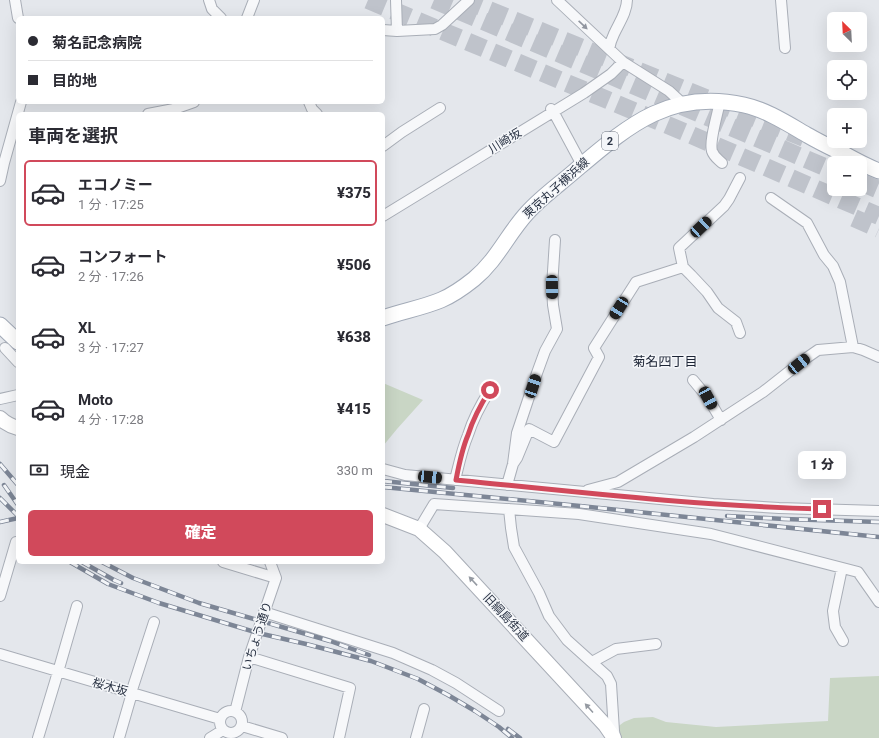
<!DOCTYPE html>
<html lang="ja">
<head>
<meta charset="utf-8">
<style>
	body { margin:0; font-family:Roboto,"Noto Sans JP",sans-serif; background:#f2f2f3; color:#2b2b33; height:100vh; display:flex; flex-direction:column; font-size:15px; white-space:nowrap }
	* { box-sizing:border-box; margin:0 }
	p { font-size:13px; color:#7c7c81 }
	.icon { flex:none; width:22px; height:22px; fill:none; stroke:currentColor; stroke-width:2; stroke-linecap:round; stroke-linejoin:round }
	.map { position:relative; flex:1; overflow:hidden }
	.panel { position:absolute; left:16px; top:112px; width:369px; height:452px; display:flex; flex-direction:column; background:#fff; border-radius:6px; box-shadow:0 4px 16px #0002 }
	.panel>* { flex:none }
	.top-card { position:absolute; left:16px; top:16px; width:369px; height:88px; border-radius:6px; box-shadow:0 4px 16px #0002; display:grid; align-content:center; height:88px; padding:0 12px; background:#fff }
	.needle { width:26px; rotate:336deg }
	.fabs { position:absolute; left:827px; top:12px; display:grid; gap:8px }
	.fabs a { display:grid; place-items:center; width:40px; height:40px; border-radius:6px; background:#fff; box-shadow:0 4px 16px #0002; font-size:20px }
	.end { position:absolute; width:18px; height:18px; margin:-9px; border:5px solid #d1495b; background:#fff; box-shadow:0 0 0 2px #fff }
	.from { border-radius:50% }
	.bubble { position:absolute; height:28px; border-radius:6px; background:#fff; box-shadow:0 4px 16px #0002; font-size:13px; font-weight:800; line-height:28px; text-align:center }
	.car { position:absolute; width:12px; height:24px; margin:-12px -6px; border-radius:5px; box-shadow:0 0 3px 1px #0007; background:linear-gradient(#222 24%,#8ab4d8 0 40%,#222 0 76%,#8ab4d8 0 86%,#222 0) }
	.top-card b { display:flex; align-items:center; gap:14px; height:38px; font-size:15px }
	.top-card b+b { border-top:1px solid #e1e1e2 }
	.top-card i { width:10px; height:10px; background:#2b2b33 }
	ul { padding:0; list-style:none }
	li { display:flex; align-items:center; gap:12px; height:66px; margin:0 8px 6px; padding:0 4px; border:2px solid transparent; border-radius:6px }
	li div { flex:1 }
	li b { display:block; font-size:15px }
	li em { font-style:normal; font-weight:800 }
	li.active { border-color:#d1495b }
	li>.icon { width:36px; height:36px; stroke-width:1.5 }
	h2 { padding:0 12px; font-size:18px; line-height:48px }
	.pay { display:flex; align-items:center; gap:10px; height:44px; padding:0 12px; font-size:15px }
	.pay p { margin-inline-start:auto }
	.primary-button { display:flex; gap:8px; margin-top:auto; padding:8px 12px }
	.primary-button a { flex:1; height:46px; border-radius:6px; background:#d1495b; color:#fff; font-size:16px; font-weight:800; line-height:46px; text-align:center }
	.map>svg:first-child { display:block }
	.green { fill:#c9d6c5 }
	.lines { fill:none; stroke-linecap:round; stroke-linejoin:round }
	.highway-tunnel { stroke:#bfc3cb; stroke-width:18; stroke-dasharray:18 9; stroke-linecap:butt }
	.street-casing { stroke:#a9aeb7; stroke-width:12 }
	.secondary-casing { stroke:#a9aeb7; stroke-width:16 }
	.primary-casing { stroke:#a3abb8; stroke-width:17 }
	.street { stroke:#f7f8fa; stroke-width:10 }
	.secondary { stroke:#fff; stroke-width:14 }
	.primary { stroke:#fff; stroke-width:15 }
	.rail-casing { stroke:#7d8696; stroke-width:4.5 }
	.rail { stroke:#f4f6f9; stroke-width:3; stroke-dasharray:9; stroke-linecap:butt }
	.oneway { fill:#9196a0 }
	.oneway2 { fill:#959aa2 }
	.route { stroke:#d1495b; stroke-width:5 }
	.labels { text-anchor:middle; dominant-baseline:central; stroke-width:3; stroke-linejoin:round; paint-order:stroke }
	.shield { fill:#f4f6f9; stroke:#676e7b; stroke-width:1 }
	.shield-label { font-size:11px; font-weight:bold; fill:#2b3445 }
	.street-label { font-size:12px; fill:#2b3445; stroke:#f4f6f9 }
	.neighbourhood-label { font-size:13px; fill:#1d2536; stroke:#f4f6f9 }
</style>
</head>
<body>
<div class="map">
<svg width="879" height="738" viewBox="0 0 879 738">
	<rect width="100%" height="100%" fill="#e4e7ec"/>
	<!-- green -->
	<path class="green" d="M383 383 423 400 397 429 383 446Z
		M879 676V738H619L616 728 624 722 634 718 653 717 666 722 716 727 828 721 830 678Z"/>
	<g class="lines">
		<!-- highway-tunnel -->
		<path class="highway-tunnel" d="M368 0 689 134 879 216
			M434 0 834 171
			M464 0 804 138
			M860 182 879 190
			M854 218 879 229"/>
		<defs>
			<path id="street" d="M15 0 18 18
				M209 0 212 9 221 18
				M396 0 397 31
				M557 0 623 62 669 91 683 104
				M781 0 785 48
				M247 18 254 0
				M383 30 397 31 435 29 442 25 469 0
				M609 49C610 44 612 38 614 34 619 23 627 12 627 0
				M720 101C718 113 709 141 712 151 714 157 718 159 722 163
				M309 102 312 109 317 114
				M551 109 553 111 582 165
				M148 114 174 109 194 102
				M383 146 402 132 440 108
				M0 181 4 163 21 102
				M771 198 807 223 824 255 833 266 840 282 853 347
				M383 216 584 93 611 74 623 62
				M683 267 691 275 707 292 718 308 736 322 740 333
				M5 348 18 362
				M693 380 708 398 721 420
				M0 399 18 395
				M513 464 517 458 529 429 554 442 599 357 594 348 636 282 683 267 679 248 724 206 729 199 740 178
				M383 469 405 475 713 504 779 508 879 511
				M455 480C459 464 462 449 468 435 473 419 481 404 490 390
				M507 485 513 464 517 433 537 373 545 351 557 329 553 305 552 287 555 240
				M588 490 618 482 694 437 763 392 805 359 818 350 853 347 863 350 879 357
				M509 509 511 528 514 547 539 593 549 616 567 640 607 676 611 684 614 731 615 737
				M419 529 434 504 579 514 711 534 858 572 879 602
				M223 562 276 578
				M842 568 833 611 835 627 843 641
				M0 596 16 542
				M264 612 393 653 432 670 456 683 499 711
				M0 654 220 719
				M249 657 350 688 339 738
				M592 662 616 649 656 644
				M131 693 154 622
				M220 722a11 11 0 1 1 22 0a11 11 0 1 1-22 0Z
				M235 712 249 657 276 578 270 562
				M242 726 282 738
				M38 738 58 672 77 606
				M119 738 132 693
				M210 738 223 730
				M416 738 424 709"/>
			<path id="secondary" d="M0 418C5 423 11 426 18 428
				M383 515 419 529 445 552 605 725 614 738"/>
			<path id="primary" d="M383 318C402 311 422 308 441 300 453 295 464 287 474 279 497 260 507 235 527 213 541 197 560 184 577 169 629 125 670 89 744 105 767 110 788 124 809 136 821 143 834 149 846 155 857 161 868 167 879 171
				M0 325 18 342"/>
		</defs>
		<!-- street casing -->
		<use href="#street" class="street-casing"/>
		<!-- secondary casing -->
		<use href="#secondary" class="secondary-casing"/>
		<!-- primary casing -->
		<use href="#primary" class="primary-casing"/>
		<!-- street -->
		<use href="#street" class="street"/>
		<!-- secondary -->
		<use href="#secondary" class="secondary"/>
		<!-- primary -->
		<use href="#primary" class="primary"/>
		<defs>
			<path id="rail" d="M0 464 18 485
				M383 481 453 488
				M4 485 18 505
				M383 487 580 506 879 537
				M0 498 18 516
				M727 516 784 519 879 522
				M0 522 18 518
				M70 562 108 584 159 603 258 633 306 644 371 661 418 679 448 695 475 711 499 727 512 738
				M82 562 114 580 121 583
				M102 562 133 578 199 603 330 641 369 655
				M508 729 520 738"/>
		</defs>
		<!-- rail casing -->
		<use href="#rail" class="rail-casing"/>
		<!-- rail -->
		<use href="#rail" class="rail"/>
	</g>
	<!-- one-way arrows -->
	<defs><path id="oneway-solid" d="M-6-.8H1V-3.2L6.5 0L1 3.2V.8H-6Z"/></defs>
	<use class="oneway" href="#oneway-solid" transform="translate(583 25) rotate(43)"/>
	<g class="oneway2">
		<use href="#oneway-solid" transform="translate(473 581) rotate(-133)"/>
		<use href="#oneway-solid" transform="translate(589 708) rotate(-132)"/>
	</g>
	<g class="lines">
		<!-- route -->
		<path class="route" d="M490 390C481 404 473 419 468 435 462 449 459 464 456 480 577 492 699 506 822 509"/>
	</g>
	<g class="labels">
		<!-- shield labels -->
		<rect class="shield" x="602" y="132" width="16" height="18" rx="3"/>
		<g class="shield-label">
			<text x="610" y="141">2</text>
		</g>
		<!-- street labels -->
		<g class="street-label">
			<text transform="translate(505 141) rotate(-32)">川崎坂</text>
			<text transform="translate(556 188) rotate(-42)">東京丸子横浜線</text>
			<text transform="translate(506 617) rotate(47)">旧綱島街道</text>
			<text transform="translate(257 636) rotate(-72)">いちょう通り</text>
			<text transform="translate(110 687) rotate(16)">桜木坂</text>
		</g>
		<!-- neighbourhood labels -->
		<g class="neighbourhood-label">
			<text x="665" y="361">菊名四丁目</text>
		</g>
	</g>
</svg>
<div class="fabs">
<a><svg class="needle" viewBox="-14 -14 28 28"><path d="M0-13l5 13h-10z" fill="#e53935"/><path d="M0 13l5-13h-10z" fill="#7c7c81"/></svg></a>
<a><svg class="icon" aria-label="locate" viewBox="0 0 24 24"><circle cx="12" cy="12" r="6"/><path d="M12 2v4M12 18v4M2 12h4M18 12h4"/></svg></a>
<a>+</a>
<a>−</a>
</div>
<i class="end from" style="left:490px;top:390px"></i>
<i class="end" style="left:822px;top:509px"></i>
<div class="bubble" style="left:798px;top:451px;width:48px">1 分</div>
<i class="car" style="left:701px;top:227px;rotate:47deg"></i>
<i class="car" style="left:552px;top:287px;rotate:179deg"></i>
<i class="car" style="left:619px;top:308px;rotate:212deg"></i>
<i class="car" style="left:799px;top:364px;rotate:51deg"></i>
<i class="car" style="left:533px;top:386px;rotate:18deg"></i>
<i class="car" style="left:708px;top:398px;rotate:152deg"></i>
<i class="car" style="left:430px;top:477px;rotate:95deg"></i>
<div class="top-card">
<b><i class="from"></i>菊名記念病院</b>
<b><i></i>目的地</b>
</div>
<section class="panel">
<h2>車両を選択</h2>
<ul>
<li class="active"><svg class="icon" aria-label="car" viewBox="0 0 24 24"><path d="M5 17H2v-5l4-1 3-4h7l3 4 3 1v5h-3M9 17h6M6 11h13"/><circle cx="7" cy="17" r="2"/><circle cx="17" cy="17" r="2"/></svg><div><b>エコノミー</b><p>1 分 · 17:25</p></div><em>¥375</em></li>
<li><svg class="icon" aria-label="car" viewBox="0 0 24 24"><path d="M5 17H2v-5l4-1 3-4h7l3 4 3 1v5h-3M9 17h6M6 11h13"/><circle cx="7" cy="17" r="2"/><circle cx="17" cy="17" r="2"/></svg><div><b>コンフォート</b><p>2 分 · 17:26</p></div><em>¥506</em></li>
<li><svg class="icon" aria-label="car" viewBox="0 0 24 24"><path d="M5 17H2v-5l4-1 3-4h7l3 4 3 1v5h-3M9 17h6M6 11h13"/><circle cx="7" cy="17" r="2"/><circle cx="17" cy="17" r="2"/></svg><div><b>XL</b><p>3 分 · 17:27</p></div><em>¥638</em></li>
<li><svg class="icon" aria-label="car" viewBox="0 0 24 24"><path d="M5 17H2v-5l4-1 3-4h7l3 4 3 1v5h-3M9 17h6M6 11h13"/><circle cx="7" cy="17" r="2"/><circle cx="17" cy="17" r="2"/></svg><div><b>Moto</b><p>4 分 · 17:28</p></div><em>¥415</em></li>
</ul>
<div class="pay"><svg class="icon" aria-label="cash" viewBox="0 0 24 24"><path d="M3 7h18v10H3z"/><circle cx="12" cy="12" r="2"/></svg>現金<p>330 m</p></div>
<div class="primary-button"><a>確定</a></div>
</section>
</div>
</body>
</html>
